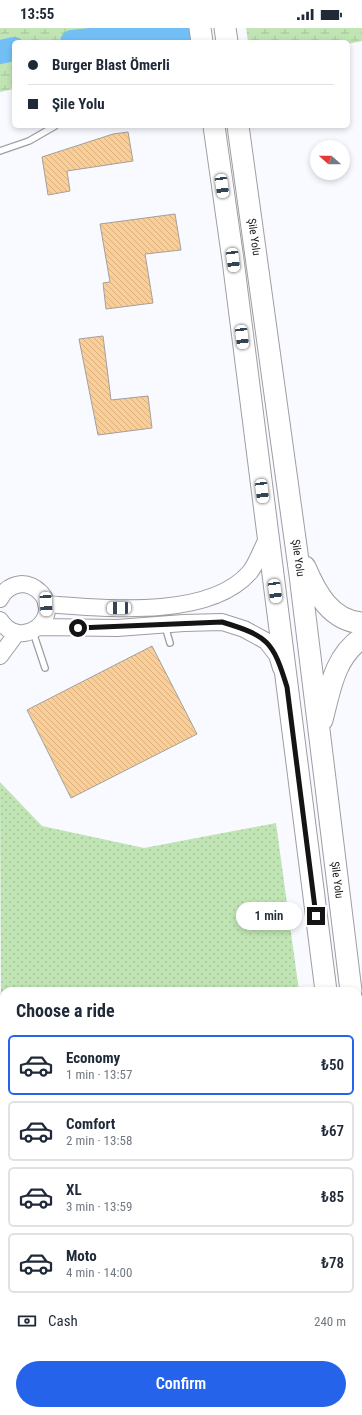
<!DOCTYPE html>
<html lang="en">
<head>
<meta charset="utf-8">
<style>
	body { margin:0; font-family:"Roboto Condensed",sans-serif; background:#f6f6f7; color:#1f2937; height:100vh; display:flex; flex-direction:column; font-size:15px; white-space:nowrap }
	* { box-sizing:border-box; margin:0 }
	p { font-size:13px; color:#747a83 }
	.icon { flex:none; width:22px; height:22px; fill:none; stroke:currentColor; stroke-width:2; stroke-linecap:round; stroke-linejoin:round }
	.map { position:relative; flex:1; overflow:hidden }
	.drawer { position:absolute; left:0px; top:959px; width:362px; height:428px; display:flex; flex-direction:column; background:#fff; border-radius:12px 12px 0 0; box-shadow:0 2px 6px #0003 }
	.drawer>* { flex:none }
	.hud { position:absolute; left:12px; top:12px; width:338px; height:88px; border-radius:6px; box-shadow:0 2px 6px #0003; display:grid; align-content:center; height:88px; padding:0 16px; background:#fff }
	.needle { width:26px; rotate:291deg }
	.fabs { position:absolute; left:310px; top:112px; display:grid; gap:8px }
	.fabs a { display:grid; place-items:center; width:40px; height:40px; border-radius:50%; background:#fff; box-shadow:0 2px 6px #0003; font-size:20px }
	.end { position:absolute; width:18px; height:18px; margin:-9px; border:5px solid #141415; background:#fff; box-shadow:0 0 0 2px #fff }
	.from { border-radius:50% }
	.bubble { position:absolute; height:28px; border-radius:14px; background:#fff; box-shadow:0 2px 6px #0003; font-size:13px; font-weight:600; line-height:28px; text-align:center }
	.car { position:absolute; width:12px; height:24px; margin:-12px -6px; border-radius:5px; box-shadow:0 0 3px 1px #0007; background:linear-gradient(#fff 24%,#345 0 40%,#fff 0 76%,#345 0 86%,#fff 0) }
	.hud b { display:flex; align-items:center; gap:14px; height:38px; font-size:15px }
	.hud b+b { border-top:1px solid #e0e1e3 }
	.hud i { width:10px; height:10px; background:#1f2937 }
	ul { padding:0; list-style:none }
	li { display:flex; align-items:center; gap:12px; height:60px; margin:0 8px 6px; padding:0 8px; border:2px solid #e0e1e3; border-radius:6px }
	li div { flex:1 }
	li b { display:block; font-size:15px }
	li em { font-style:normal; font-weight:600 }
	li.on { border-color:#2563eb }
	li>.icon { width:36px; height:36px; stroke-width:1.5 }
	h2 { padding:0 16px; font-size:18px; line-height:48px }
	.pay { display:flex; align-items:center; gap:10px; height:44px; padding:0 16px; font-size:15px }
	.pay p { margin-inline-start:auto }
	.action { display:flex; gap:8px; margin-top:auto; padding:8px 16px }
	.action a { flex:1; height:46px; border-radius:24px; background:#2563eb; color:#fff; font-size:16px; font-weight:600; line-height:46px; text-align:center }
	.status { display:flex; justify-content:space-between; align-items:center; height:28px; padding:0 20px; background:#fff; direction:ltr }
	.status svg { height:11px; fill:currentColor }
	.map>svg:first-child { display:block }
	.grass { fill:url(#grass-dots) }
	.forest { fill:url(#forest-firs) }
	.wetland { fill:url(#wetland-marsh) }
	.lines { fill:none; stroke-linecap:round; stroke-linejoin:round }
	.river { stroke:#72bff6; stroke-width:24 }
	.building { fill:url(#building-back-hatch); stroke:#a3a09c }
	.lane-casing { stroke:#9e9ea2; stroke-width:8 }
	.secondary-casing { stroke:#9e9ea2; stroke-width:18 }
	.highway-casing { stroke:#9e9ea2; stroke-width:23 }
	.lane { stroke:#fff; stroke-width:5.5 }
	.secondary { stroke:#fff; stroke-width:16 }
	.highway { stroke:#fff; stroke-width:21 }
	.route { stroke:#141415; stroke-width:5 }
	.labels { text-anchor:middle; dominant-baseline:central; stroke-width:3; stroke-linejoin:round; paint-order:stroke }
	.street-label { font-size:11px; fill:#141415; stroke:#fff }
</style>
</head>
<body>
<div class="status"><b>13:55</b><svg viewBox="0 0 49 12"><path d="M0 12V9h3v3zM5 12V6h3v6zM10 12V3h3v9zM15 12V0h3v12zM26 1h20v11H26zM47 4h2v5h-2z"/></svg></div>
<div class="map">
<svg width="362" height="1387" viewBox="0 0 362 1387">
	<defs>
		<pattern id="grass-dots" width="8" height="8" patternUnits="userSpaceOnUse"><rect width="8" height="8" fill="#c0e4b4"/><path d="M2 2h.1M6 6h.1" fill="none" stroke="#a4c39a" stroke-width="1.8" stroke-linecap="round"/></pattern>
		<pattern id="forest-firs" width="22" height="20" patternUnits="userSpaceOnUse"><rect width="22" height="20" fill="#97ca85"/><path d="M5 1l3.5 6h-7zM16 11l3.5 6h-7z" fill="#81ad72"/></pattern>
		<pattern id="wetland-marsh" width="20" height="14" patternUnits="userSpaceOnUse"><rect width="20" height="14" fill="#c0e4b4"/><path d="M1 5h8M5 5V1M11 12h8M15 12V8" fill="none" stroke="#a4c39a"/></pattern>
		<pattern id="building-back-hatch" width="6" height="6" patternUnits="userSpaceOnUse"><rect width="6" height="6" fill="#fcce97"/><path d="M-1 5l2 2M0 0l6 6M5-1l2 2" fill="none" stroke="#d7b081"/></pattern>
	</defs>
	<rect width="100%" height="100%" fill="#f9faff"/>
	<!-- grass -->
	<path class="grass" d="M0 754 42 798 144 820 276 795 299 963H4V976L1 975Z
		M228 1383H310L308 1387H231Z"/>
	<!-- forest -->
	<path class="forest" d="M0 974 4 976V1383H228L231 1387H0Z"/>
	<!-- wetland -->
	<path class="wetland" d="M0 0H177L178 14H14V61L0 64Z
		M246 0H362V13L348 16V14H248Z"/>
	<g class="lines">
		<!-- river -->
		<path class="river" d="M72 14 197 0
			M0 24 14 21"/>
	</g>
	<!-- building -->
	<path class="building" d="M128 104 133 133 67 143 70 163 48 167 42 129 113 106Z
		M175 186 181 222 145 226 153 275 106 281 103 255 110 254 100 196Z
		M103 308 111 372 148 368 152 400 98 407 79 311Z
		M152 618 197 706 71 770 27 682Z"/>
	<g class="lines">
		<defs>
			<path id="lane" d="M0 123 29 113 55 98
				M165 598 170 615
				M33 604 45 640"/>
			<path id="secondary" d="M0 571C4 562 12 557 22 556 29 556 36 560 41 565 63 591 20 624 0 592
				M46 576C102 580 209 592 250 544 257 535 262 520 268 509
				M39 599 117 600 184 595 222 594 244 601 266 613 277 627 281 640
				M0 628 17 605"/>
			<path id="highway" d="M200 0 202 14
				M225 0 227 14
				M214 98 233 232 326 963
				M238 98 300 547 351 963
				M305 539C316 565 331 593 362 595
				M322 692C330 662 334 629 362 610
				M358 1021 362 1053
				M337 1387 338 1383
				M361 1387 362 1382"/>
		</defs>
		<!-- lane casing -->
		<use href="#lane" class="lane-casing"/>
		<!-- secondary casing -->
		<use href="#secondary" class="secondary-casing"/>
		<!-- highway casing -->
		<use href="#highway" class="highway-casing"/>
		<!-- lane -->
		<use href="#lane" class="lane"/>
		<!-- secondary -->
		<use href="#secondary" class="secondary"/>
		<!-- highway -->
		<use href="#highway" class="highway"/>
	</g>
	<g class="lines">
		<!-- route -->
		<path class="route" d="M78 600 222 594C268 608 273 613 287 659L316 888"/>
	</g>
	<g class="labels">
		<!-- street labels -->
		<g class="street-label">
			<text transform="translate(254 209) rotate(82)">Şile Yolu</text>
			<text transform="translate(298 530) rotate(82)">Şile Yolu</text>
			<text transform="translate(337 852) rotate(83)">Şile Yolu</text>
		</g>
	</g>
</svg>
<div class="fabs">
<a><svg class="needle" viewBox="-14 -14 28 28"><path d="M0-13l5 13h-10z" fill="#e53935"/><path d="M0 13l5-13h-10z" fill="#747a83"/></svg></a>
</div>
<i class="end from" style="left:78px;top:600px"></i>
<i class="end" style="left:316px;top:888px"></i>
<div class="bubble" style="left:236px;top:874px;width:66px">1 min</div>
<i class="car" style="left:222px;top:158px;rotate:172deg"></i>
<i class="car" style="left:233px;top:232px;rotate:173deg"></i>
<i class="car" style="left:242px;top:309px;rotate:173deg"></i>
<i class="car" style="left:262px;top:463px;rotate:173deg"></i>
<i class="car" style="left:275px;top:563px;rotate:172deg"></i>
<i class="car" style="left:46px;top:576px;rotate:177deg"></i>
<i class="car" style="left:119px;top:580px;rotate:269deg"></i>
<div class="hud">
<b><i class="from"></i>Burger Blast Ömerli</b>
<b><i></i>Şile Yolu</b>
</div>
<section class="drawer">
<h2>Choose a ride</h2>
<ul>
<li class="on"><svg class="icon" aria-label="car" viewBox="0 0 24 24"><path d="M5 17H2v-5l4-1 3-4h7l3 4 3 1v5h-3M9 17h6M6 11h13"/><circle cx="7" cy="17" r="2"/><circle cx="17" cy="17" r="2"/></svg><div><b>Economy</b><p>1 min · 13:57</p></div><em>₺50</em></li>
<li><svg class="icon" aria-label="car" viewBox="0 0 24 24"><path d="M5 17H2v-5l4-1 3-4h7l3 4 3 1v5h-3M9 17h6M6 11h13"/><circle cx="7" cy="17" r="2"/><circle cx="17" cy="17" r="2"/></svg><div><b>Comfort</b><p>2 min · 13:58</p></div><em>₺67</em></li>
<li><svg class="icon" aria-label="car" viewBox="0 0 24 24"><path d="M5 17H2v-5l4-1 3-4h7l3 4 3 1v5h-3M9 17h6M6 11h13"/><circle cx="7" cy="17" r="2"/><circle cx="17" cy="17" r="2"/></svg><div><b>XL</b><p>3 min · 13:59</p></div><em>₺85</em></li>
<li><svg class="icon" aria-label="car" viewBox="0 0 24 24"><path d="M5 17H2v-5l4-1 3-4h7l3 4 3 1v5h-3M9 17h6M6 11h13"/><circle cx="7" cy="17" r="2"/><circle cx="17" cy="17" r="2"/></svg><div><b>Moto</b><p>4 min · 14:00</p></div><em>₺78</em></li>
</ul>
<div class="pay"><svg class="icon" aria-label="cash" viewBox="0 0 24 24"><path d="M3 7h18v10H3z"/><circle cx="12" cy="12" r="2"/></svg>Cash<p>240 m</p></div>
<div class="action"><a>Confirm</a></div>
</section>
</div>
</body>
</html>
